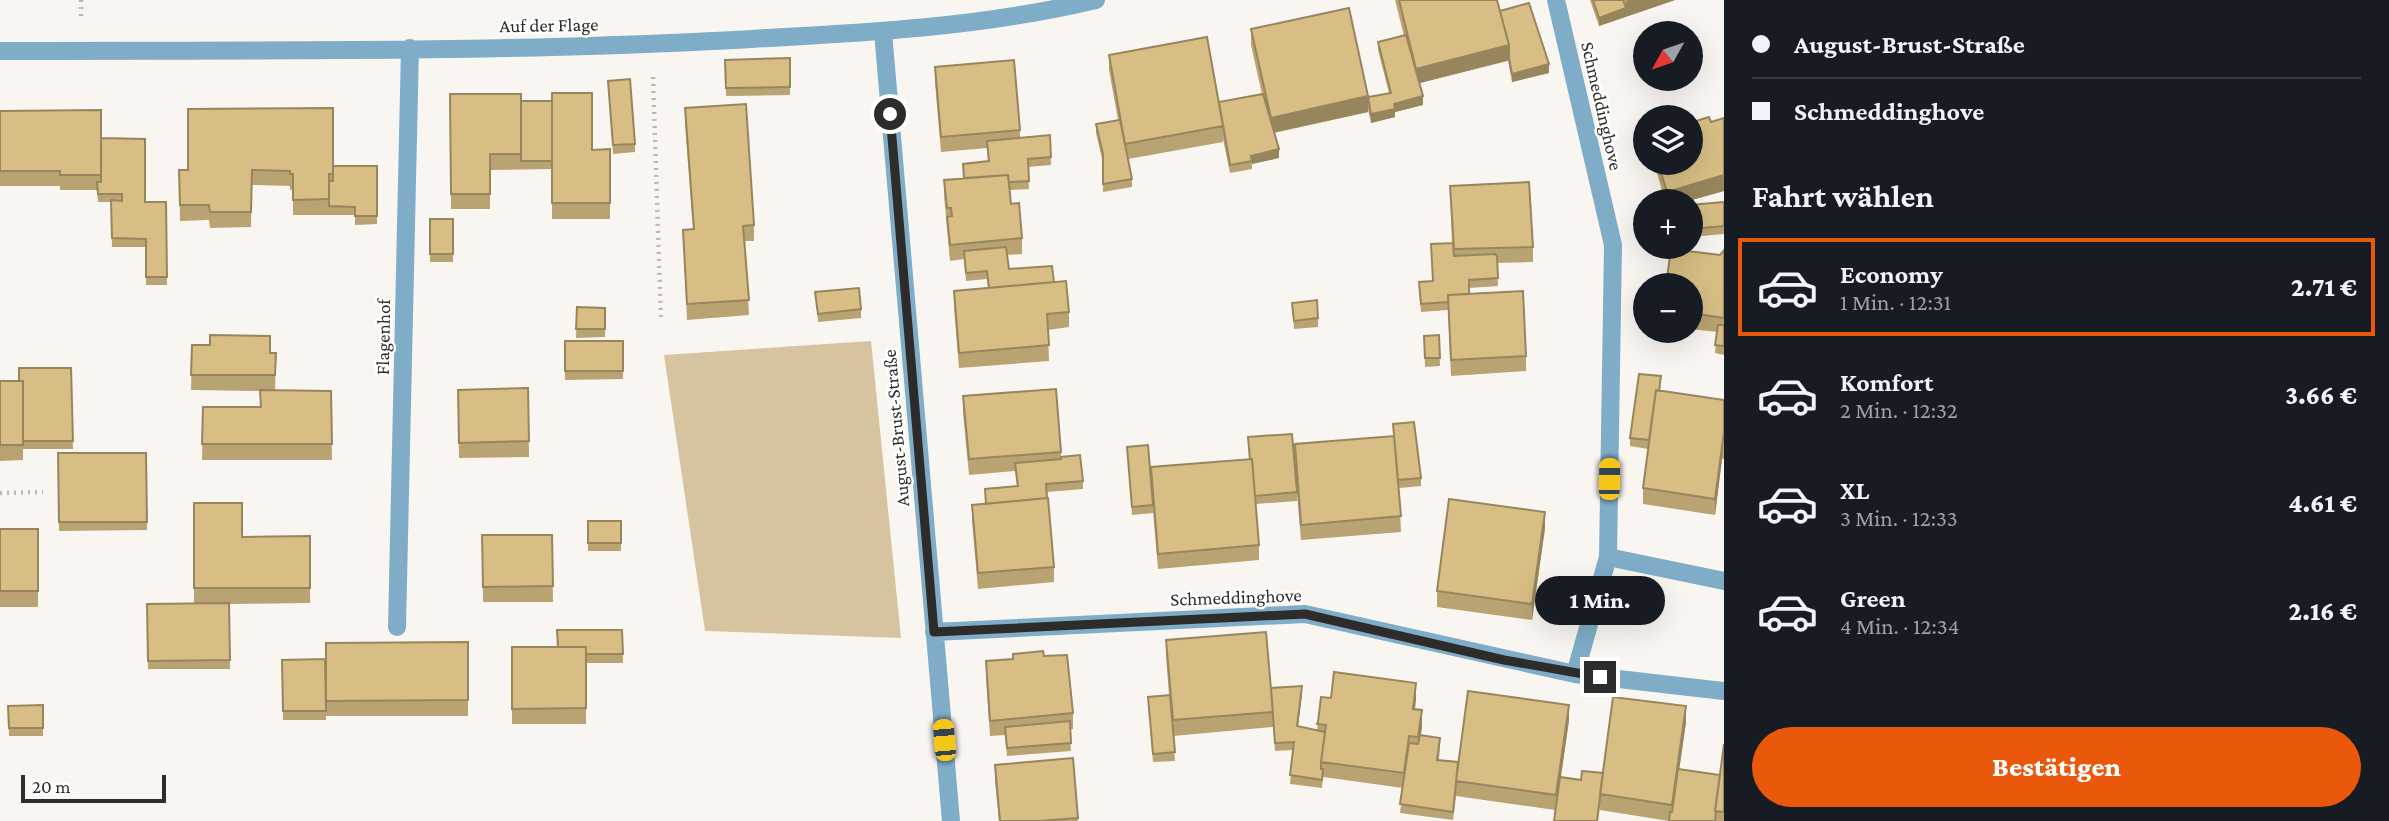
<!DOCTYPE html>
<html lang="de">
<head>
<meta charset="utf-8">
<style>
	body { margin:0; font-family:"Crimson Pro",serif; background:#242831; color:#f1f3f6; height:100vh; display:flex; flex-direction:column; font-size:26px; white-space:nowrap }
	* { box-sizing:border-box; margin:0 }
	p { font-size:23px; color:#9ea1a6 }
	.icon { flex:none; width:38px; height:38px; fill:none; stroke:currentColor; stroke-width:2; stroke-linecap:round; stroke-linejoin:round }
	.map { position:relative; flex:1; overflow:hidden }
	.sheet { display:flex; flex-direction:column; background:#171b24; width:665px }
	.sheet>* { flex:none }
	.banner { display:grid; align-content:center; height:154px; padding:0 28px; background:#171b24 }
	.needle { width:46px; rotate:230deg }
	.controls { position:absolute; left:1633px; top:21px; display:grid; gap:14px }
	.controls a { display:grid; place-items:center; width:70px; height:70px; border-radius:50%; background:#171b24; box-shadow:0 7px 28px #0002; font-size:35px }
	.scale { position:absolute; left:21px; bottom:18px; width:145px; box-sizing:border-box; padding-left:7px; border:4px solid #2d2c2a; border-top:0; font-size:19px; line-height:24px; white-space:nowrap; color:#2d2c2a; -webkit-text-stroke:5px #fff; paint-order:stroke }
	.end { position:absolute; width:32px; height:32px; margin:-16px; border:9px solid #2d2c2a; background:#fff; box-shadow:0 0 0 4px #fff }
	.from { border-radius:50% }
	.bubble { position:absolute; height:49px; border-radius:24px; background:#171b24; box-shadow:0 7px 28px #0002; font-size:23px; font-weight:800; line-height:49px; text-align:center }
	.car { position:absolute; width:21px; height:42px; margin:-21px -10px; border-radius:9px; box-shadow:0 0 5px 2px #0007; background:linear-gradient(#f5c518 24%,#345 0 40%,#f5c518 0 76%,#345 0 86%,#f5c518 0) }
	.banner b { display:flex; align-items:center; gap:24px; height:66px; font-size:26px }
	.banner b+b { border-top:2px solid #363941 }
	.banner i { width:18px; height:18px; background:#f1f3f6 }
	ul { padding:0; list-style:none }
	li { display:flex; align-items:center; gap:21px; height:98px; margin:0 14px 10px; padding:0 14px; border:4px solid transparent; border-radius:0px }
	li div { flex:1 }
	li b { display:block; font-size:26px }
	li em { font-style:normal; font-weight:800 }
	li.selected { border-color:#ea580c }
	li>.icon { width:63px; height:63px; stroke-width:1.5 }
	h2 { padding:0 28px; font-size:32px; line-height:84px }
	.action { display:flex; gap:14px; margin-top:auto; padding:14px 28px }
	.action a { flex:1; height:80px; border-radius:42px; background:#ea580c; color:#fff; font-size:28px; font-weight:800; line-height:80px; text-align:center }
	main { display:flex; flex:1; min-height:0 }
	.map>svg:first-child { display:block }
	.green { fill:#d6c4a0 }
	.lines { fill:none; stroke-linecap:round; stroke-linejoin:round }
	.path { stroke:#bbb8b5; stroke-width:4.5; stroke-dasharray:2 5; stroke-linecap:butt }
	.minor { stroke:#7fadc8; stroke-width:18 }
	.wall { fill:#baa372 }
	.shaded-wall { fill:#97855d }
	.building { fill:#d8be85; stroke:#97855d; stroke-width:2 }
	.route { stroke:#2d2c2a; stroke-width:9 }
	.labels { text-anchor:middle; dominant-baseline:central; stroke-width:5; stroke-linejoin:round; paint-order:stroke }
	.street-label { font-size:19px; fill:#2d2c2a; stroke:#fff }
</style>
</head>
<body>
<main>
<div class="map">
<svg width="1724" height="821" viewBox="0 0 1724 821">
	<rect width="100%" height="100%" fill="#f9f6f2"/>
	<!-- green -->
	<path class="green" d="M871 341 901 638 705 631 664 355Z"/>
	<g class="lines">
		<!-- path -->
		<path class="path" d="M81 0V19
			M653 77 661 321
			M0 493 43 492"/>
		<!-- minor -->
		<path class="minor" d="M1556 0 1613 245 1608 557 1575 674
			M883 32 951 821
			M0 51C237 50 475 53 712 41 841 34 970 30 1096 0
			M1608 557 1724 581
			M397 627 410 48
			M934 632 1305 614 1575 674 1724 691"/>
	</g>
	<!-- wall -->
	<path class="wall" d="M1395 0H1497L1500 11 1549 73 1512 82 1508 61 1420 83 1423 105 1395 112V117L1371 123 1368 110V112L1274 133 1279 158 1252 164V169L1230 173 1223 139V142L1128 159 1132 179V187L1103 192V163L1096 133V124L1118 120 1109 70V55L1219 102 1262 94 1251 45V29L1368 97 1389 93 1378 50V42L1404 36Z
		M1590 0H1675L1599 26Z
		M790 58V95L726 96 725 60Z
		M935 67 1020 130V138L1050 135 1051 165 1028 167 1029 189 1010 190 1011 204 1022 238V254L1007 255 1009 269 1054 282 1069 312V327L1048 330 1049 361 959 368 954 307V291L988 288 987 279 966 281 964 259 950 261 944 195V180L964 178 963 164 988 161 987 148 941 152 935 82Z
		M608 81 635 144V152L613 154Z
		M450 94 521 101 592 150 610 149V219H552V123V169L490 170V209H451Z
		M333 108V181L377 166V224L355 225V215H293V189L290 190V186L252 185 251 227 210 228 209 220 180 221 179 170H188Z
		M685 108 754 225V241H745L749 315 687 320 683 230 693 229 685 123Z
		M0 111 101 138 145 202H166L167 285H146V247H112L111 202H98L97 190H60V186H0Z
		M1654 163H1690L1724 191 1688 201H1665Z
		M1450 186 1533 247V262L1497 263 1498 286 1469 288V294L1526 356V371L1451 376 1448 310 1421 312 1419 290 1433 281 1452 243Z
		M1724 202V234L1690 237V205Z
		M430 219H453V262H430Z
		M1724 250V355L1715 353 1717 332 1690 329V285Z
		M815 292 861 309V318L818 322Z
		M1292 303 1318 318V327L1294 329Z
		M577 307 605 308V337L576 338Z
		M1439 335 1440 366 1425 367 1424 336Z
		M565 341H623V379L565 380Z
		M192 345 276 353 275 391H331L332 460H202L203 407H260V391L191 390Z
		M71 368 73 449H23V414V460L0 461V381H19Z
		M1661 385 1660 391 1724 400V459H1722L1715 515 1643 504V488L1648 449 1630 446V438Z
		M528 388 529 457 459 458 458 390Z
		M963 396 1061 452V459L1083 481V489L1047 492 1054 567V582L978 589 972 520V505L985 504V489L1017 486 1015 471 969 475 963 412Z
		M1393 424 1421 478V486L1399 488 1401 532 1301 540 1297 494V501L1256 504 1259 545V560L1158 569 1153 511V513L1132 515 1127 447 1151 478 1249 459 1248 437 1295 460V444L1393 436Z
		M58 453H146L147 530 59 531Z
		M194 503 242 537 310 536V603L229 604 230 669H148L147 604 194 603Z
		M588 521H621V551H588Z
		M1545 528 1532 620 1437 607V591Z
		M0 529H38V607H0Z
		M482 535H552L553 602H483Z
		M622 630 623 663H586V724H512V647H557Z
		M1166 640 1271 688 1302 694 1298 726 1317 730 1318 722 1331 698 1416 699 1415 709 1422 726 1421 735 1440 746 1439 760 1458 762 1569 720 1561 777 1581 780 1603 773 1686 722 1679 769 1720 775 1724 744V821H1669L1600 810V806L1598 821H1554L1555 810 1456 796 1453 820 1400 813 1403 788 1323 777 1322 788 1290 784 1293 750 1275 751 1273 725V727L1173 736 1175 761 1153 762 1148 697 1169 695 1166 656Z
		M468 642V716H326V720H283L282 660 326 706V643Z
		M1044 656 1073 713V729H1070L1071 751 1007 756 1005 735 990 736 986 677V661Z
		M43 705V736H9L8 706Z
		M1073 758 1078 821H999L995 781V765Z"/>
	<!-- shaded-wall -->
	<path class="shaded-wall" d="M1629 0H1675L1599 26V18L1626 8V1Z
		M1509 45V60L1416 84V69Z
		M1549 64V73L1512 82V74Z
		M1368 96V112L1271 133V118Z
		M1423 96V105L1395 112V117L1371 123V114L1394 104Z
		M1279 149V158L1252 164 1251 156Z
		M1724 175V191L1688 201H1667V192Z
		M1724 432 1722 459 1715 515V499Z
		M1545 512V528L1532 620V604Z
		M1416 683V699L1413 725V709Z
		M1302 686V694L1297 734V726Z
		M1569 705V720L1556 810V795Z
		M1686 706V722L1672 821V805Z
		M1422 710V726L1418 753V737Z"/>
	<!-- building -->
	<path class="building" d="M1399 0H1497L1509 45 1416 69Z
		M1593 0H1623L1626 8 1599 18Z
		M1529 3 1549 64 1512 74 1509 58V45L1500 11Z
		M1349 8 1368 96 1271 118 1251 29Z
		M1406 35 1423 96 1394 104 1395 109 1371 114 1368 97 1391 93 1378 42Z
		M1207 37 1223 126 1125 144 1109 55Z
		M790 58V87L726 88 725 60Z
		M1014 60 1020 130 941 137 935 67Z
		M630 79 635 144 613 145 608 81Z
		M552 93H592V150L610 149V203H552Z
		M450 94H521V154H490V194H451Z
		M1263 94 1279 149 1251 156 1252 161 1230 165 1219 102Z
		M521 101H552V161H521Z
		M746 104 754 225 743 226 749 300 687 304 683 230 694 229 685 108Z
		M333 108V174H329V199L293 200V174H290V171L252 170 251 212H210L209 205H180L179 170H188V109Z
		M101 110V175H60V171H0V111Z
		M1709 117 1711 122 1724 118V175L1667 192 1658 163H1690V123Z
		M1120 120 1132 179 1103 184V154L1096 124Z
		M1050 135 1051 157 1028 159 1029 181 1009 182 1008 175 964 178 963 164 989 161 987 141Z
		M101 138 145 139V202H166L167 277H146V239L112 238 111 200 122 201V194H98L97 182H101Z
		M333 166H377V216H355V207L329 206V181H333Z
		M1008 175 1011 204 1019 203 1022 238 950 245 947 217 952 216 951 208H947L944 180Z
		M1529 182 1533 247 1454 249 1450 186Z
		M1724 202V226L1690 229V205Z
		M430 219H453V254H430Z
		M1453 243 1454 256 1495 254 1497 256 1498 278 1469 280V294L1448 295V302L1421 304 1419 282 1433 281 1431 244Z
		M1006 247 1009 269 1052 266 1054 282 989 288 987 271 966 273 964 251Z
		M1671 249 1720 255 1724 250V318L1690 313V285H1666Z
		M1066 281 1069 312 1047 314 1049 345 959 353 954 291Z
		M859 288 861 309 818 314 815 292Z
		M1523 291 1526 356 1451 360 1448 295Z
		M1317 300 1318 318 1294 321 1292 303Z
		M577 307 605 308V329H576Z
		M1718 325H1724V346L1715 345Z
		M210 335 270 336V353H276L275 375H191L192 345H210Z
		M1439 335 1440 358H1425L1424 336Z
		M565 341H623V371H565Z
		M19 368H71L73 441H23V381H19Z
		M1639 374 1661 376 1659 391 1656 390 1649 440 1630 438Z
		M0 381H23V445H0Z
		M528 388 529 441 459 443 458 390Z
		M1056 389 1061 452 969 459 963 396Z
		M260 390 331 391 332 444H202L203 407H261Z
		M1656 390 1724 400V432L1715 499 1643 488Z
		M1414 422 1421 478 1398 480 1393 424Z
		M1292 434 1297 492 1255 496 1252 459H1250L1248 437Z
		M1394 436 1401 516 1301 525 1295 444Z
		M1148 445 1153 505 1132 507 1127 447Z
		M58 453H146L147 522H59Z
		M1080 455 1083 481 1046 484 1047 498 986 504 985 489 1018 486 1015 463 1061 459V457Z
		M1252 459 1259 545 1158 554 1151 467Z
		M1048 498 1054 567 978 573 972 505Z
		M1449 499 1545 512 1532 604 1437 591Z
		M194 503H242V537L310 536V588H194Z
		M588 521H621V543H588Z
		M0 529H38V591H0Z
		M482 535H552L553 586 483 587Z
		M229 603 230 660 148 661 147 604Z
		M557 630H622L623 654H586V647H558Z
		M1266 632 1273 712 1173 720 1166 640Z
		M468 642V700L326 701V643Z
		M512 647H586V708L512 709Z
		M1043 651 1044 656 1067 655 1073 713 990 721 986 661 1013 659V654Z
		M325 659 326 711H283L282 660Z
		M1334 672 1416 683 1413 709 1422 710 1418 737 1409 736 1404 773 1321 762 1326 725 1317 724 1318 722 1321 697 1331 698Z
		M1302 686 1297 726 1325 732 1321 762V769H1323L1322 780 1290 775 1294 742 1275 743 1271 688Z
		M1468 691 1569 705 1556 795 1456 781Z
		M1170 695 1175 752 1153 754 1148 697Z
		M1613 697 1686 706 1672 805 1600 794Z
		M43 705V728H9L8 706Z
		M1070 721 1071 743 1007 748 1005 727Z
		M1420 735 1440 738 1437 760 1458 762 1453 812 1400 804 1409 743 1418 744Z
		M1724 744V812L1715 811Z
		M1073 758 1078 818 1038 821H1000L995 765Z
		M1678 769 1720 775 1715 811H1716L1715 821H1669L1670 812H1672Z
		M1582 771 1603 773 1597 821H1554L1560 777 1581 780Z"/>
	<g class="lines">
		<!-- route -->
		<path class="route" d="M890 114 934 632 1305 614 1504 660 1600 677"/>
	</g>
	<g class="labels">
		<!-- street labels -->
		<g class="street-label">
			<text transform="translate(549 25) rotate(-1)">Auf der Flage</text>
			<text transform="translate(1602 106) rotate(77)">Schmeddinghove</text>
			<text transform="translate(383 337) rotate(-89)">Flagenhof</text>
			<text transform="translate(896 428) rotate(-95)">August-Brust-Straße</text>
			<text transform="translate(1236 597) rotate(-2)">Schmeddinghove</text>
		</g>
	</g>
</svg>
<div class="controls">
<a><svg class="needle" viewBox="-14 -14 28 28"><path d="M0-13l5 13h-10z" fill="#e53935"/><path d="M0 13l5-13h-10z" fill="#9ea1a6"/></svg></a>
<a><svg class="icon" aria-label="layers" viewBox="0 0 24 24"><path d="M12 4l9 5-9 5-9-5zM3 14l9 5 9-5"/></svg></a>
<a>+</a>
<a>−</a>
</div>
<div class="scale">20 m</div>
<i class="end from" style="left:890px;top:114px"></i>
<i class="end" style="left:1600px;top:677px"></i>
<div class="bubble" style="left:1535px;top:576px;width:130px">1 Min.</div>
<i class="car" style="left:1609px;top:479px;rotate:1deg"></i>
<i class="car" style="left:944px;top:740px;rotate:355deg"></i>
</div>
<section class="sheet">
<div class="banner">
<b><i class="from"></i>August-Brust-Straße</b>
<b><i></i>Schmeddinghove</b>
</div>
<h2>Fahrt wählen</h2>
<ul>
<li class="selected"><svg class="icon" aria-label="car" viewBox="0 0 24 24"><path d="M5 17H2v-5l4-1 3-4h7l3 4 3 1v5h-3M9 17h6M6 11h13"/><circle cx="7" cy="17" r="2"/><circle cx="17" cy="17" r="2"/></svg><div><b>Economy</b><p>1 Min. · 12:31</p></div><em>2.71 €</em></li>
<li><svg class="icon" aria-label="car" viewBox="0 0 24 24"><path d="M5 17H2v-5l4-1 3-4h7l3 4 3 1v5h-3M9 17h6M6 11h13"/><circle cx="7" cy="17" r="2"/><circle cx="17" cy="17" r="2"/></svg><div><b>Komfort</b><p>2 Min. · 12:32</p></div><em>3.66 €</em></li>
<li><svg class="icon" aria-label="car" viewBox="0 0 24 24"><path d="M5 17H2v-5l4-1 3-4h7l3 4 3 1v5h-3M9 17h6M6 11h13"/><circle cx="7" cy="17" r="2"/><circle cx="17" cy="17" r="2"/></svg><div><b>XL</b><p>3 Min. · 12:33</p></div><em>4.61 €</em></li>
<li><svg class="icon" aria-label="car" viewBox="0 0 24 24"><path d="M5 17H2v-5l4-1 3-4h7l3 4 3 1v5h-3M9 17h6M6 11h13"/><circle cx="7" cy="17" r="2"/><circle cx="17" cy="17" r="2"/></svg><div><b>Green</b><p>4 Min. · 12:34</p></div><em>2.16 €</em></li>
</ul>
<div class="action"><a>Bestätigen</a></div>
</section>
</main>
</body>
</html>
